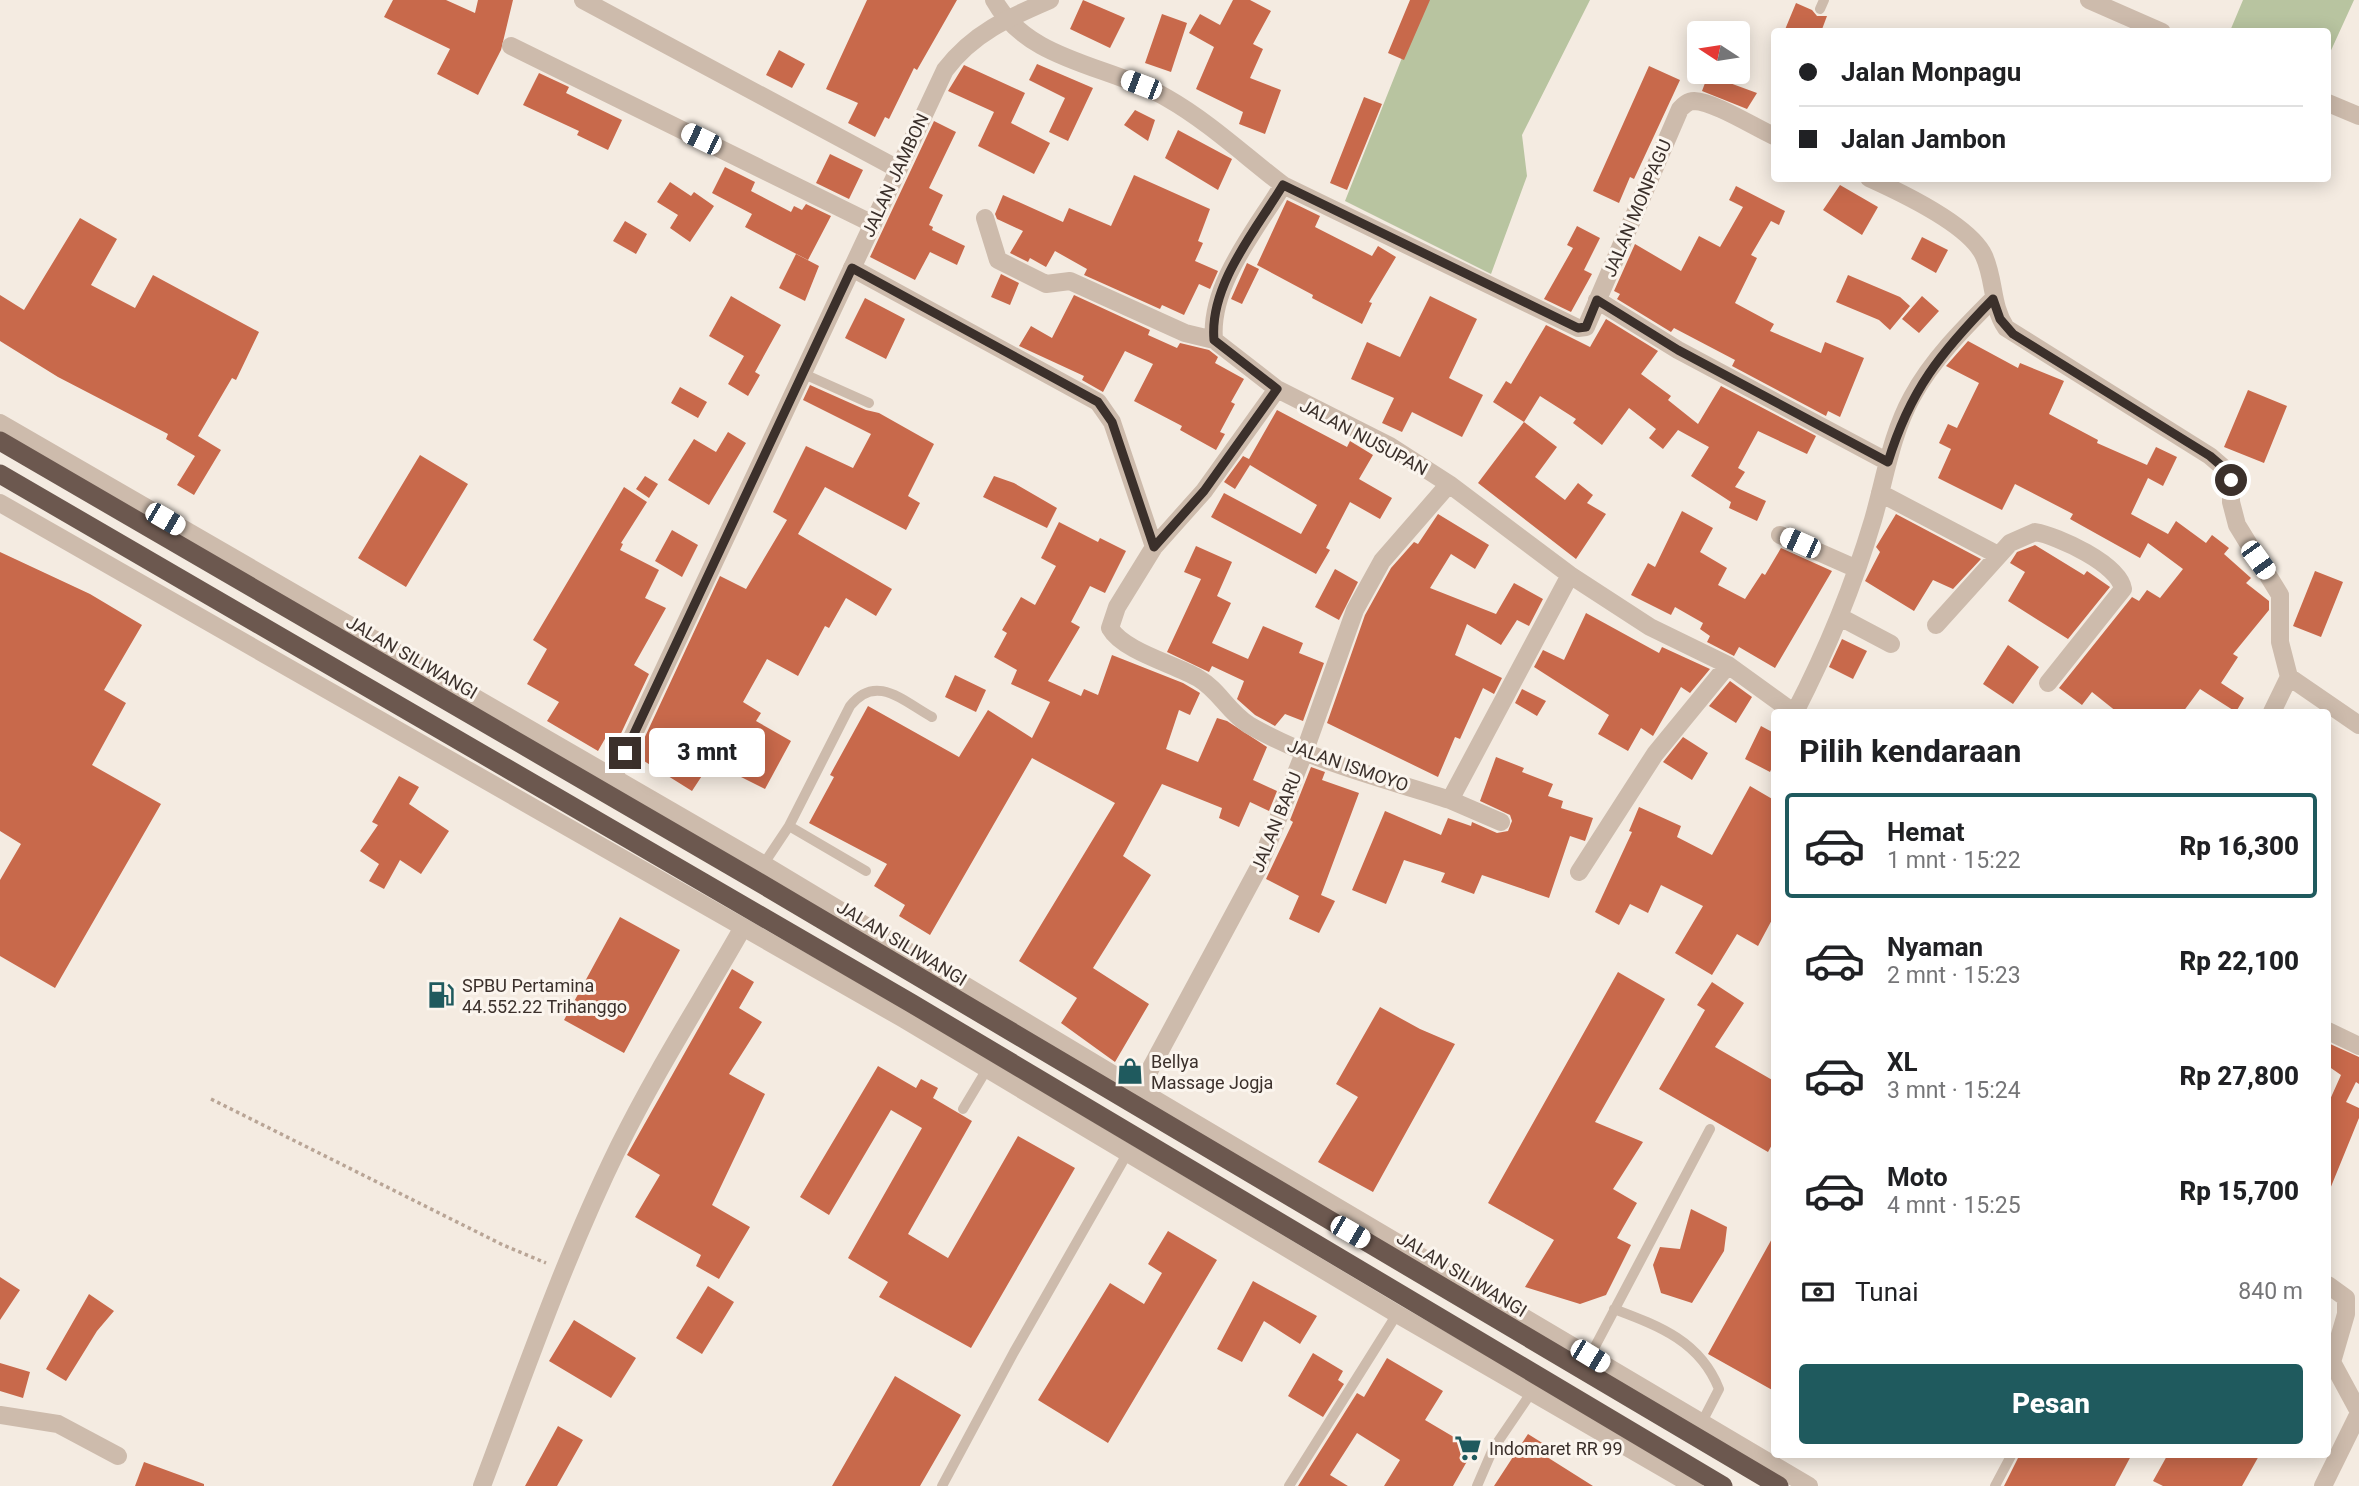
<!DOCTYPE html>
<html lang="id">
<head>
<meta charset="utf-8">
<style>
	body { margin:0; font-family:Roboto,sans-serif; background:#f2f2f2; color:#202124; height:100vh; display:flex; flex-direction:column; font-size:26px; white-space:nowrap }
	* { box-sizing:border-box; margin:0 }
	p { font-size:23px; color:#757577 }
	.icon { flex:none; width:38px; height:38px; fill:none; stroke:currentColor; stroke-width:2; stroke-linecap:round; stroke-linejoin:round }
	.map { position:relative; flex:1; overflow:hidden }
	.side { position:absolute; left:1771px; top:709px; width:560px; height:749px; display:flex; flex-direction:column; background:#fff; border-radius:7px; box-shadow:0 4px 18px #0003 }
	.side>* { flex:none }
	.guide { position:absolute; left:1771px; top:28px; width:560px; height:154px; border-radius:7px; box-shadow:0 4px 18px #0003; display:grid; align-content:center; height:154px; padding:0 28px; background:#fff }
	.needle { width:46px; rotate:282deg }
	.fabs { position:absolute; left:1687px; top:21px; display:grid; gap:14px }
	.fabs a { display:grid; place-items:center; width:63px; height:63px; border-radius:7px; background:#fff; box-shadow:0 4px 18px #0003; font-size:35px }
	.end { position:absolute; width:32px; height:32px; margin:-16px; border:9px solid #3b302b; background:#fff; box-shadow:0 0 0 4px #fff }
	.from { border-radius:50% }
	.bubble { position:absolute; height:49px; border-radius:7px; background:#fff; box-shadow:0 4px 18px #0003; font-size:23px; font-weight:800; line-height:49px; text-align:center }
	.car { position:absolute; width:21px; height:42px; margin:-21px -10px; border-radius:9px; box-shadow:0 0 5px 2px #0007; background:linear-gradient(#fff 24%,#345 0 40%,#fff 0 76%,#345 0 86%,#fff 0) }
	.guide b { display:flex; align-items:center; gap:24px; height:66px; font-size:26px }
	.guide b+b { border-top:2px solid #e0e0e0 }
	.guide i { width:18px; height:18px; background:#202124 }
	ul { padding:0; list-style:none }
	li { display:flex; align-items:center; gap:21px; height:105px; margin:0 14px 10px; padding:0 14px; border:4px solid transparent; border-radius:7px }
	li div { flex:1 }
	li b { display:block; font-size:26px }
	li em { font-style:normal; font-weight:800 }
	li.on { border-color:#1f5a5e }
	li>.icon { width:63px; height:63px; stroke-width:1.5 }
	h2 { padding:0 28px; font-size:32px; line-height:84px }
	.pay { display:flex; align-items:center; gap:18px; height:77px; padding:0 28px; font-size:26px }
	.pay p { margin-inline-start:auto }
	.button { display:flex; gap:14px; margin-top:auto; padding:14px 28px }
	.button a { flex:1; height:80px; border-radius:7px; background:#1f5a5e; color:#fff; font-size:28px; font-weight:800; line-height:80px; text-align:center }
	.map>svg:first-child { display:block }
	.green { fill:#b8c4a0 }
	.building { fill:#c8694b }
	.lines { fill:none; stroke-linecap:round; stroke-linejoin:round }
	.path { stroke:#b9a596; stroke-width:3.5; stroke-dasharray:3.5 3.5; stroke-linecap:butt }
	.service { stroke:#cdbbac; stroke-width:10 }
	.minor { stroke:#cdbbac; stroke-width:18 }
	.tertiary { stroke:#cdbbac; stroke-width:18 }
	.trunk { stroke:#6c584f; stroke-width:19 }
	.route { stroke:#3b302b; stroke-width:9 }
	.labels { text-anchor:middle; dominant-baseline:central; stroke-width:6; stroke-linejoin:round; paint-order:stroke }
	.street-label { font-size:18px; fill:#3b302b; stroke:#fbf5ee }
	.poi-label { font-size:18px; fill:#3b302b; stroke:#fbf5ee; text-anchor:start }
</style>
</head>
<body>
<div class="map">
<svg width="2359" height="1486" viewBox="0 0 2359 1486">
	<rect width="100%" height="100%" fill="#f4ebe1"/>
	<!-- green -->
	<path class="green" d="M1425 0H1590L1522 135 1527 176 1491 274 1345 201Z
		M2243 0H2354L2328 57V32L2230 31Z"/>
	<!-- building -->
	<path class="building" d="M393 0H446L475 13 478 0H513L501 50 478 95 437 74 450 49 384 17Z
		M867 0H957L917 70 914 68 889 119 885 117 875 137 848 123 858 103 826 89Z
		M1083 0 1125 18 1110 48 1070 29Z
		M1233 0H1250L1271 11 1253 44 1263 49 1250 78 1281 90 1265 134 1239 124 1243 112 1196 89 1214 47 1189 33 1200 14 1220 25Z
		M1410 0H1430L1404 60 1388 53Z
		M1796 3 1812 10 1817 16H1827L1821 32H1784Z
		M1162 14 1187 23 1171 72 1145 63Z
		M779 50 805 64 792 88 766 75Z
		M1037 64 1093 88 1068 141 1049 132 1065 98 1029 80Z
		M964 65 1025 93 1011 123 1050 143 1034 174 978 146 994 112 948 91Z
		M1649 66 1680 80 1634 179 1630 177 1619 203 1593 191Z
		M539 73 569 87 566 93 622 120 608 150 577 135 579 131 523 105Z
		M1708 75 1757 93 1747 109 1702 91Z
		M1364 97 1382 104 1347 190 1330 183Z
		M1135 110 1155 120 1148 141 1124 125Z
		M934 121 956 132 929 188 943 195 929 225 933 227 932 230 965 246 957 265 930 252 915 280 870 257Z
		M1178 130 1232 159 1218 190 1165 158Z
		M830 154 863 170 849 199 816 183Z
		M725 167 755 182 751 191 791 212 794 206 802 210 806 204 831 216 808 260 745 227 752 214 712 193Z
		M1134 175 1210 209 1198 241 1203 243 1195 261 1218 271 1210 289 1199 284 1184 315 1162 305 1160 309 1084 275 1087 269 1055 251 1046 267 1030 258 1028 262 1010 253 1023 231 997 219 995 214 1003 195 1063 222 1069 208 1111 226Z
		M670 182 691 196 694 192 714 206 690 242 670 228 678 215 657 202Z
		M1840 185 1878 207 1862 235 1823 210Z
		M1736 186 1785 211 1779 225 1771 221 1751 255 1757 258 1735 303 1774 324 1770 331 1821 353 1825 342 1864 358 1840 417 1828 411 1826 416 1732 366 1735 360 1674 328 1671 332 1617 299 1620 294 1614 291 1635 244 1681 271 1699 236 1720 247 1743 207 1729 200Z
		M1287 200 1320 216 1315 227 1372 256 1378 246 1396 257 1369 302 1372 303 1362 324 1312 298 1313 295 1257 265Z
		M80 218 117 239 91 285 135 308 153 275 259 332 236 380 232 378 198 436 221 450 194 495 177 485 195 456 166 439 168 434 58 377 0 341V295L24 310Z
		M625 221 647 234 636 254 613 241Z
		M1577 226 1600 238 1584 270 1592 274 1571 312 1544 299 1573 248 1567 245Z
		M1922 237 1948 250 1936 273 1911 259Z
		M796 254 819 266 805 301 779 288Z
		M1247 263 1259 269 1242 304 1231 299Z
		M1001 274 1019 283 1010 305 991 297Z
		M1848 275 1900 297 1910 306 1890 330 1879 320 1836 302Z
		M1074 295 1150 330 1148 335 1177 348 1180 343 1209 350 1218 357 1215 363 1244 379 1231 402 1235 404 1220 432 1225 434 1216 450 1180 430 1182 426 1134 401 1153 364 1125 351 1103 392 1082 380 1084 376 1019 346 1031 326 1052 338Z
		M731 296 781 325 755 372 760 375 748 396 728 384 744 356 709 336Z
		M1430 296 1477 319 1449 378 1483 395 1462 437 1412 412 1402 432 1382 423 1394 398 1351 379 1367 342 1400 357Z
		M1922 296 1939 311 1919 333 1902 319Z
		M865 298 905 319 886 359 845 338Z
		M1606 319 1658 351 1641 374 1671 396 1668 400 1698 424 1721 386 1816 436 1807 454 1758 431 1738 468 1745 472 1735 487 1766 501 1757 521 1729 508 1731 502 1691 476 1709 447 1678 430 1663 449 1649 438 1656 429 1629 408 1602 445 1573 423 1576 419 1540 396 1524 422 1493 402 1506 381 1511 384 1546 325 1590 347Z
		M1968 341 2018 368 2020 363 2064 381 2049 414 2098 440 2097 443 2147 465 2156 447 2177 457 2163 486 2148 478 2131 514 2168 534 2176 521 2206 543 2212 535 2229 548 2224 554 2251 578 2246 583 2269 601V610L2233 654 2238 657 2221 683 2244 698 2236 712 2200 689 2183 712H2117L2092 692 2082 705 2059 688 2132 597 2139 601 2147 590 2160 598 2183 569 2148 543 2140 558 2070 519 2073 514 2015 484 2002 510 1938 478 1951 449 1939 443 1948 424 1957 428 1979 383 1946 366Z
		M810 385 866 410 879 413 934 444 908 496 920 503 906 530 825 487 798 534 892 589 876 616 846 598 829 628 825 626 798 676 767 659 743 702 761 713 756 721 791 741 765 789 711 762 692 791 636 756 720 576 746 589 787 520 773 512 806 446 853 468 871 434 803 400Z
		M680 387 707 402 698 418 671 403Z
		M2248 390 2287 406 2264 463 2224 447Z
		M1277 410 1347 447 1350 441 1373 455 1359 479 1392 498 1380 519 1350 502 1326 548 1330 550 1316 574 1211 517 1224 493 1301 534 1317 505 1250 465 1235 489 1224 482 1243 456 1249 459Z
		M1524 422 1557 447 1535 477 1565 500 1578 483 1593 495 1587 503 1606 514 1576 559 1478 483Z
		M728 432 746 443 709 505 668 480 694 439 716 452Z
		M420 455 468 484 406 587 358 558Z
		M645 476 658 484 649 498 636 489Z
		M994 476 1014 483 1057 508 1047 528 983 497Z
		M624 487 647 502 621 543 623 544 620 550 659 570 645 598 666 608 634 665 649 674 616 744 606 737 598 751 547 721 559 702 527 684 547 649 533 640Z
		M1682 511 1713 528 1700 552 1727 568 1718 585 1745 599 1762 573 1765 575 1781 548 1832 571 1775 668 1739 647 1734 656 1707 642 1710 636 1700 629 1703 623 1675 607 1671 615 1631 595 1648 563 1655 567Z
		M1438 514 1489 545 1475 569 1451 554 1430 588 1496 614 1514 583 1543 599 1529 626 1517 620 1501 645 1467 624 1455 655 1502 678 1494 694 1483 688 1460 739 1455 737 1438 777 1327 723 1365 615 1391 568 1414 542 1418 544Z
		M1896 514 1981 559 1953 589 1933 580 1914 611 1865 581 1880 552 1876 547Z
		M1059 522 1098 542 1100 538 1126 551 1105 593 1090 586 1071 622 1080 627 1048 681 1081 696 1084 689 1098 695 1112 655 1183 683 1200 693 1190 715 1179 710 1166 749 1198 762 1217 718 1227 721 1267 747 1253 780 1277 791 1269 811 1250 802 1239 827 1219 818 1222 808 1162 784 1123 856 1151 875 1093 968 1149 1004 1115 1062 1061 1023 1077 998 1019 961 1115 803 1032 758 930 935 899 916 905 905 874 886 887 864 809 823 834 777 830 775 868 706 959 757 988 710 1032 738 1050 702 1011 684 1017 670 994 657 1007 633 1002 630 1021 597 1035 605 1056 566 1041 558Z
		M672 530 698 545 682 577 655 561Z
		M2035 545 2084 575 2087 571 2110 587 2068 639 2008 601 2025 572 2010 563 2017 552Z
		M1196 546 1232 562 1217 596 1231 603 1212 643 1248 659 1263 626 1303 643 1299 653 1324 663 1303 721 1285 714 1275 726 1255 715 1237 699 1244 681 1212 666 1209 672 1167 652 1201 579 1184 572Z
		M0 552 90 594 142 625 104 690 126 703 92 765 161 804 55 988 0 956V880L21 844 0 831Z
		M1335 569 1358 582 1339 620 1315 607Z
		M2315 571 2343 582 2321 637 2293 626Z
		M1586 613 1659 653 1662 647 1710 669 1690 693 1681 687 1653 736 1641 728 1628 751 1598 734 1609 715 1534 667 1543 650 1564 660Z
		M1842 639 1867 651 1853 679 1829 667Z
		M2008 645 2039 667 2013 704 1983 684Z
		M955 675 986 690 976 712 945 697Z
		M1730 681 1752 697 1736 723 1709 706Z
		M1522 689 1546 701 1537 716 1515 703Z
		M1761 726 1774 733V763L1770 772 1745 759Z
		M1683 737 1708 753 1692 780 1663 762Z
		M1496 757 1524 768 1522 772 1553 784 1548 796 1563 801 1561 808 1593 818 1585 841 1570 836 1549 898 1482 875 1474 894 1441 882 1445 873 1404 860 1386 904 1352 890 1385 811 1441 835 1448 818 1471 826 1472 822 1497 833 1508 831 1512 821 1510 815 1480 801Z
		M1311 767 1325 772 1322 780 1359 793 1321 895 1335 901 1319 933 1289 919 1299 896 1266 879 1293 822 1290 820Z
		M399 776 419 787 409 804 449 831 421 874 400 860 384 889 369 881 379 864 360 851 378 825 372 822Z
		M1750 786 1774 800V916L1758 946 1737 934 1712 975 1675 953 1703 906 1661 885 1648 913 1630 904 1619 925 1595 912 1632 832 1629 831 1639 807 1681 826 1677 837 1712 855Z
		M620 917 680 950 624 1053 564 1020Z
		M732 969 754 982 739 1008 762 1022 729 1074 765 1094 712 1205 750 1227 719 1279 696 1266 701 1255 635 1217 660 1175 627 1155Z
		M1618 972 1665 999 1595 1122 1643 1142 1613 1189 1637 1203 1617 1238 1631 1245 1606 1295 1580 1304 1525 1287 1554 1240 1488 1203Z
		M1712 982 1744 1003 1715 1047 1774 1081V1141L1768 1152 1659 1089 1705 1010 1697 1005Z
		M1380 1007 1420 1029 1455 1044 1373 1192 1318 1162 1358 1097 1336 1084Z
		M2328 1043 2359 1057V1084L2356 1082 2346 1102 2359 1108V1118L2328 1194V1104L2341 1075 2328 1066Z
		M878 1066 916 1088 921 1079 938 1088 933 1098 972 1121 908 1234 948 1258 1018 1136 1075 1168 971 1348 879 1297 888 1282 848 1258 922 1128 891 1110 829 1215 800 1197Z
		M1691 1209 1727 1227 1724 1251 1692 1303 1661 1293 1653 1265 1660 1247 1680 1249Z
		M1168 1231 1217 1260 1108 1443 1038 1400 1110 1283 1144 1304 1162 1273 1148 1264Z
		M1774 1235V1391L1708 1354Z
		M0 1277 20 1290 0 1320Z
		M1253 1281 1317 1316 1300 1344 1264 1321 1242 1362 1217 1349Z
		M708 1286 734 1302 702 1354 676 1338Z
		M89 1294 114 1311 97 1331 66 1381 46 1369Z
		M574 1320 636 1358 611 1398 549 1361Z
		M1313 1353 1343 1371 1338 1380 1344 1384 1323 1417 1288 1396Z
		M1387 1358 1443 1391 1425 1420 1474 1449 1453 1486H1384L1400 1460 1357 1433 1330 1475 1348 1486H1298L1357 1393 1364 1397Z
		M0 1363 30 1372 23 1398 0 1391Z
		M895 1376 961 1415 920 1486H832Z
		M558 1426 583 1440 557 1486H525Z
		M1528 1434 1552 1449 1547 1457 1593 1486H1494Z
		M2020 1454H2132L2115 1486H2004Z
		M2168 1454H2260L2242 1486H2163L2153 1481Z
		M144 1462 204 1484V1486H135Z"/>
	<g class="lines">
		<!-- path -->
		<path class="path" d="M211 1099 503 1245 546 1263"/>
		<!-- service -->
		<path class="service" d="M1820 9 1824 0
			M804 374 869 403
			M789 826 866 871
			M761 868 789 826 850 706C876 673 903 701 932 717
			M963 1109 987 1069
			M1614 1309C1659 1326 1700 1341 1719 1389L1702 1422
			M1590 1356 1710 1129
			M942 1486 1014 1352 1127 1154
			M1289 1486 1397 1314
			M1477 1486 1493 1449 1531 1393
			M1995 1486 2012 1454"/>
		<!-- minor -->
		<path class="minor" d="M583 0 898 169
			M994 0C1028 62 1110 65 1167 98 1209 122 1245 156 1283 185 1256 230 1209 285 1214 340L1277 389 1390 446 1449 484 1570 575 1650 627 1728 665 1793 712
			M2089 0 2162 32
			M511 46 873 224
			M2328 103 2359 116
			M1869 178C1900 192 1970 225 1984 256 1995 280 1991 306 2006 328L2210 456 2225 469 2231 480V502L2237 525 2280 595V642L2289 677 2359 725
			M1283 185 1578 328 1586 327 1680 109C1684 105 1688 101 1694 101 1715 102 1754 127 1774 136
			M985 218 998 260 1046 284 1070 281 1185 333 1214 340
			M852 268 1098 402 1112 422 1154 547
			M1597 300 1678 350 1888 462
			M1277 389 1204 491 1154 547 1117 607 1110 628C1123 651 1174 664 1198 678 1219 690 1228 712 1249 725 1311 761 1382 778 1450 800L1570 575
			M1880 493 1998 555
			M1780 535 1857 569
			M1840 617 1891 644
			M1936 625 2010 543 2035 532C2058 536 2119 564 2123 589L2048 683
			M1795 712C1827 650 1853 587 1873 520 1885 479 1891 435 1912 397 1932 360 1963 329 1993 299
			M2272 712 2289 677
			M1450 800 1501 822
			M1579 872 1655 754 1728 665
			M2328 1031 2359 1046
			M1139 1090 1258 869 1304 753 1355 610 1382 561 1449 484
			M2328 1285 2346 1298V1314L2332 1362 2359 1412
			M0 1415 58 1424 118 1456
			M482 1486C525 1372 565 1256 619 1146 656 1071 701 1001 742 929
			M2323 1486 2359 1413"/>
		<!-- tertiary -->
		<path class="tertiary" d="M0 423 763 864 1139 1090 1809 1486
			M0 503 902 1018 1397 1314 1694 1486
			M613 778 945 70C973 33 1008 18 1050 0"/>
		<!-- trunk -->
		<path class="trunk" d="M0 441 755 880 1779 1486
			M0 474 911 1003 1723 1486"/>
	</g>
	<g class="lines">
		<!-- route -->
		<path class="route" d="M625 753 852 268 1098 402 1112 422 1154 547 1204 491 1277 389 1214 340C1209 285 1256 230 1283 185L1578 328 1586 327 1597 300 1678 350 1888 462C1910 390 1941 352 1993 299L2000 319 2013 334 2210 456 2225 469 2231 480"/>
	</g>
	<!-- icons -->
	<defs>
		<symbol id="fuel-bare" viewBox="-9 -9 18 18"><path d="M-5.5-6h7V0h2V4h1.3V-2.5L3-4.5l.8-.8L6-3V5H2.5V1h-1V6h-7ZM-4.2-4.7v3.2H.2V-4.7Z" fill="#1f5a5e" stroke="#fbf5ee" stroke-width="2.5" paint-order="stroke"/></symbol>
		<symbol id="shop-bare" viewBox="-9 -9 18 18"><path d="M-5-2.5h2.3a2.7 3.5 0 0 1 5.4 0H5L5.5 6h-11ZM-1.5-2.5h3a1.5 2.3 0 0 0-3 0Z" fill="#1f5a5e" stroke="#fbf5ee" stroke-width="2.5" paint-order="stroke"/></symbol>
		<symbol id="supermarket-bare" viewBox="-9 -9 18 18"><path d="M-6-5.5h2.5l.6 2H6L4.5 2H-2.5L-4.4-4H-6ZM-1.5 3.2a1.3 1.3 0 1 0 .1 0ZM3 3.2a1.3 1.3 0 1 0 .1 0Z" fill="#1f5a5e" stroke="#fbf5ee" stroke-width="2.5" paint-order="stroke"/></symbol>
	</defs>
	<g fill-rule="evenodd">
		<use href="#fuel-bare" x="422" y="976" width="38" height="38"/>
		<use href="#shop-bare" x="1111" y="1052" width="38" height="38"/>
		<use href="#supermarket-bare" x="1449" y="1429" width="38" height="38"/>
	</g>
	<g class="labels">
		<!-- street labels -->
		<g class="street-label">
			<text transform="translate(895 175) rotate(-65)">JALAN JAMBON</text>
			<text transform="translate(1637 208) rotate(-67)">JALAN MONPAGU</text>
			<text transform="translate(1364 437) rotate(28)">JALAN NUSUPAN</text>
			<text transform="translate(412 657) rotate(30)">JALAN SILIWANGI</text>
			<text transform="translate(1348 765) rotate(19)">JALAN ISMOYO</text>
			<text transform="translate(1276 822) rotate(-68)">JALAN BARU</text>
			<text transform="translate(902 943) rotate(31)">JALAN SILIWANGI</text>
			<text transform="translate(1462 1274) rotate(31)">JALAN SILIWANGI</text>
		</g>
		<!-- poi labels -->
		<g class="poi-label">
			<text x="462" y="985">SPBU Pertamina<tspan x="462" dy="21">44.552.22 Trihanggo</tspan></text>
			<text x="1151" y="1061">Bellya<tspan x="1151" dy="21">Massage Jogja</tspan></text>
			<text x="1489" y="1448">Indomaret RR 99</text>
		</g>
	</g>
</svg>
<div class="fabs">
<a><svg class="needle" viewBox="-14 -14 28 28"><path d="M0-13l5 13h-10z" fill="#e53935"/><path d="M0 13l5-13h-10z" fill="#757577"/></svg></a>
</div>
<i class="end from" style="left:2231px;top:480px"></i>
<i class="end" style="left:625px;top:753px"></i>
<div class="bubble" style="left:649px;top:728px;width:116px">3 mnt</div>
<i class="car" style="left:1141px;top:85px;rotate:291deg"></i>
<i class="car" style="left:701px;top:139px;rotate:296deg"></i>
<i class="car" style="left:165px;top:519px;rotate:120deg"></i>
<i class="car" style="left:1800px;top:543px;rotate:294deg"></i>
<i class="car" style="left:2258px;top:560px;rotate:144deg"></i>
<i class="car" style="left:1350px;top:1232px;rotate:120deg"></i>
<i class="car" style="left:1590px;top:1356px;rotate:121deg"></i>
<div class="guide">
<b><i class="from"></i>Jalan Monpagu</b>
<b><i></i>Jalan Jambon</b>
</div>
<section class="side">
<h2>Pilih kendaraan</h2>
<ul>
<li class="on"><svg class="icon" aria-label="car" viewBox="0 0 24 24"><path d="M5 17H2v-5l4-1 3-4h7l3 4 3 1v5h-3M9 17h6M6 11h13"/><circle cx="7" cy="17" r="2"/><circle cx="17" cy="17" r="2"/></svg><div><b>Hemat</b><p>1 mnt · 15:22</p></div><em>Rp 16,300</em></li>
<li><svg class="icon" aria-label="car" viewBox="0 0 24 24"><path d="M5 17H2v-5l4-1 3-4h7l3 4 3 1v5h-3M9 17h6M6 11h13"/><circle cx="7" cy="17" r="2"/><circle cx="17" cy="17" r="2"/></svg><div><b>Nyaman</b><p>2 mnt · 15:23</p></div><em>Rp 22,100</em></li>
<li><svg class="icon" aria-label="car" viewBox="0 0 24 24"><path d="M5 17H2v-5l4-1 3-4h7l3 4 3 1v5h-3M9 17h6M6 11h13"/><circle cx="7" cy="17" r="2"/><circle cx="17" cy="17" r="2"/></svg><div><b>XL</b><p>3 mnt · 15:24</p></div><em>Rp 27,800</em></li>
<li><svg class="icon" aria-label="car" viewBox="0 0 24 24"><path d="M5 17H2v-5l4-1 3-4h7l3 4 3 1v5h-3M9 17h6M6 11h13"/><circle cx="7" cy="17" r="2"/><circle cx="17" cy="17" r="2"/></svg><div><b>Moto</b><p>4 mnt · 15:25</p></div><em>Rp 15,700</em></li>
</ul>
<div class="pay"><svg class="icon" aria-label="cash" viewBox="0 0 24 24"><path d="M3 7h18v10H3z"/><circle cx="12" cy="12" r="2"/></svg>Tunai<p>840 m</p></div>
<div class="button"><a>Pesan</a></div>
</section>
</div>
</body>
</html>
